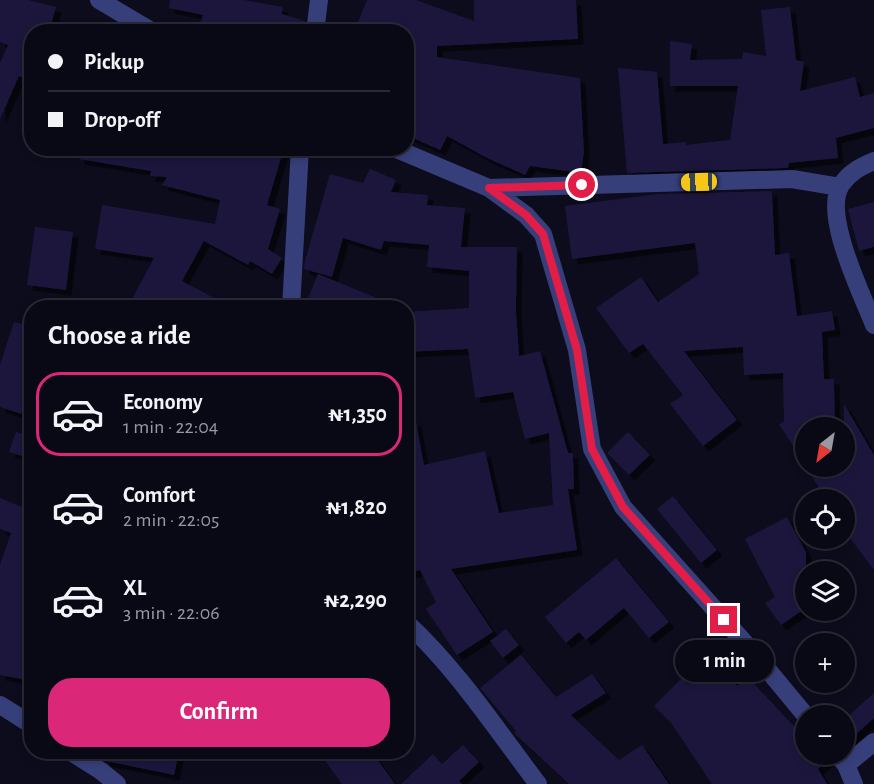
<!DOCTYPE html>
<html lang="en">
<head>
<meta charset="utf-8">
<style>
	body { margin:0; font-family:"Alegreya Sans",sans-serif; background:#12121f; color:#f1f3f6; height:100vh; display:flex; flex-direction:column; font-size:22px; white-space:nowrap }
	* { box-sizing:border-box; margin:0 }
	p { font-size:20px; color:#999aa1 }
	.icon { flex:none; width:33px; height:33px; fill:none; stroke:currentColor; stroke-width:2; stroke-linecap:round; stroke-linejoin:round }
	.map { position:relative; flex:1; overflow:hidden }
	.side { position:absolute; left:24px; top:300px; width:390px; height:459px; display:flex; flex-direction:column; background:#090916; border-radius:24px; box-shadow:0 3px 9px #0003,0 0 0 2px #292a35 }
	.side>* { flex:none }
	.banner { position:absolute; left:24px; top:24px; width:390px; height:132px; border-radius:24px; box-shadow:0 3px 9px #0003,0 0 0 2px #292a35; display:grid; align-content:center; height:132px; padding:0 24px; background:#090916 }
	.needle { width:39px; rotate:211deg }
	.tools { position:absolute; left:795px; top:417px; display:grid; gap:12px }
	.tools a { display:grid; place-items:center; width:60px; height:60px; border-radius:50%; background:#090916; box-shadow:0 3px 9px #0003,0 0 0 2px #292a35; font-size:30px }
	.end { position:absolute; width:27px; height:27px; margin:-14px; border:8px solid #e11d48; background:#fff; box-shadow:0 0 0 3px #fff }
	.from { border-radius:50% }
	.bubble { position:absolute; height:42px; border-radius:21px; background:#090916; box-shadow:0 3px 9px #0003,0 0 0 2px #292a35; font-size:20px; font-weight:700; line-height:42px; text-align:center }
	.car { position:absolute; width:18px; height:36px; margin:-18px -9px; border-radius:8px; box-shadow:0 0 4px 2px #0007; background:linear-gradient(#f5c518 24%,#345 0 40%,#f5c518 0 76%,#345 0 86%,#f5c518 0) }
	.banner b { display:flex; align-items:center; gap:21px; height:57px; font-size:22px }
	.banner b+b { border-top:2px solid #292a35 }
	.banner i { width:15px; height:15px; background:#f1f3f6 }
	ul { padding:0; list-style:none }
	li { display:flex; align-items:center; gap:18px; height:84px; margin:0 12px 9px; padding:0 12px; border:3px solid transparent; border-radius:24px }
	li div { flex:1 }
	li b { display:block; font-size:22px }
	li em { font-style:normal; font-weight:700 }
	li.active { border-color:#db2777 }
	li>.icon { width:54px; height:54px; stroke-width:1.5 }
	h2 { padding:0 24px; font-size:27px; line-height:72px }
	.action { display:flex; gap:12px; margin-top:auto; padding:12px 24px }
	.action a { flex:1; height:69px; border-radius:24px; background:#db2777; color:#fff; font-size:24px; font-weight:700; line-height:69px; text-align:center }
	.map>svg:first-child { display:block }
	.building { fill:#1a183d; filter:url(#shadow) }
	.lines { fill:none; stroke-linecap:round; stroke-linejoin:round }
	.minor { stroke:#373f7b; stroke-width:18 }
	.route { stroke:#e11d48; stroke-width:8 }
</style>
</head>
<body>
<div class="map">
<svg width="874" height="784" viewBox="0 0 874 784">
	<defs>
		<filter id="shadow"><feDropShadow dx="5.5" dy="5.5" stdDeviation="0" flood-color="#0009"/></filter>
	</defs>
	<rect width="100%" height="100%" fill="#0c0c1d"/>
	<!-- building -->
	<path class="building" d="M0 0H28L56 7 49 32H32V82L19 76 0 119V63L8 45 0 42Z
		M170 0H244L283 7 282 14 305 21 304 32H197L203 15 169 8Z
		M367 0H416L474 21V0H576L578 39 437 46V57L580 78 584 152 581 173 530 166 525 175 489 159 447 136 440 150 406 135V32H354Z
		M790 7 796 60 804 62 800 91 855 77 860 97 874 93V128L836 138 838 158 789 163 788 168 627 173 618 68 657 72 663 144 686 142V145L730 140 738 86H670V41L692 44 690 60 742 59 743 52 766 56 761 10Z
		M80 148H284L267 205 280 209 268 249 282 258 272 274 250 261 248 265 204 241 182 281 233 308H127L154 258 95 249 102 205 215 224 220 200 162 185 167 177 150 176 151 171 79 159Z
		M370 169 396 180 391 192 428 195 427 205 465 208 461 247H517L516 310 519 356 540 351 568 453H573L574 489H568L577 550 451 569 493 632 457 655 426 609 436 602 420 570 406 574V422L416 421 424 465 485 451 499 513 553 505 549 433 525 439 513 392 475 398 468 349 406 352V312L469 308V271L427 267 429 245 384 241 381 250 343 238 332 277 304 269 305 261 330 174 363 183Z
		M772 191 775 255 789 253 797 316 832 311 835 330 822 332 824 379H834L835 428H806V466L779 424 784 422 783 373 744 375 743 347 684 351 737 420 703 446 670 404 683 395 643 344 629 353 596 308 641 277 658 302 699 274 695 243 572 259 565 206 658 194Z
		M874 202V247L859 251 848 209Z
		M35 227 73 232 66 290 27 285Z
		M318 274 399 307V308H304Z
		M14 322 32 327V383L21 414 0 407V365Z
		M844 404 874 455V570L844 530V500H826L806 466H844Z
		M16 432 32 437V459L9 452Z
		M628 432 650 455 629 475 607 453Z
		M673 496 717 550 701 563 657 509Z
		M0 498 32 511V681L0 675V565L11 533 0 529Z
		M787 517 806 552V608L781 625 765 603 775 597 745 539Z
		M616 558 669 622 649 638 624 608 586 640 579 632 566 643 545 617Z
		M506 629 519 645 503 658 490 641Z
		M521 655 556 697 592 674 606 693 571 715 619 760 642 745 669 784H569L514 733 516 731 480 688Z
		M725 664 737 686 747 676 806 739V754H826L828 760 818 769 827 784H712L672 724 654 706 682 678 688 684Z
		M874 693V718L844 745V720Z
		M463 745 479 762 459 781 462 784H401L433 754 442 764Z
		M105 752H179L174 775 106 761 104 760Z
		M319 752H372L395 784H342Z"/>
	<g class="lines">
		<!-- minor -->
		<path class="minor" d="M99 0 153 32
			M315 32 319 0
			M394 148 489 188 526 215 543 234 577 350 592 449 623 507 753 652 806 716
			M874 161C860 167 850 172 841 185 822 214 862 294 874 325
			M489 188 792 179 840 187
			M291 308 300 148
			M406 622C457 669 496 729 538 784
			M0 705 32 725
			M71 752 101 771 117 784
			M837 754 846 765 854 784
			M846 765 874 742"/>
	</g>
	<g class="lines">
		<!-- route -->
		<path class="route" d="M582 185 489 188 526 215 543 234 577 350 592 449 623 507 724 620"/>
	</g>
</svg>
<div class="tools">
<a><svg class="needle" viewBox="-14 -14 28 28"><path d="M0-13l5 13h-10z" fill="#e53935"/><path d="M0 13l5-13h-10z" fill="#999aa1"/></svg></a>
<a><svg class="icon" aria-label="locate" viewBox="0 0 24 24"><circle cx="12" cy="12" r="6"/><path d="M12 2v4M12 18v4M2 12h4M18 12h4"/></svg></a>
<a><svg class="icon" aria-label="layers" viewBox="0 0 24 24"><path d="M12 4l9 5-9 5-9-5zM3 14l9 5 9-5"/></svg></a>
<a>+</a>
<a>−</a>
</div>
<i class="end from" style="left:582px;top:185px"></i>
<i class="end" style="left:724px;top:620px"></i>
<div class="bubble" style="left:675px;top:640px;width:99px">1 min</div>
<i class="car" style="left:699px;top:182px;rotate:268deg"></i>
<div class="banner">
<b><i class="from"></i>Pickup</b>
<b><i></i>Drop-off</b>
</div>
<section class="side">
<h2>Choose a ride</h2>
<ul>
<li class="active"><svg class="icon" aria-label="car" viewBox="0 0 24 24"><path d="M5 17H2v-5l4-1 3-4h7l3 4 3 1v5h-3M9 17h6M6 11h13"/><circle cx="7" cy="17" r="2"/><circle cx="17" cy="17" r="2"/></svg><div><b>Economy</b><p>1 min · 22:04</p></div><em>₦1,350</em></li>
<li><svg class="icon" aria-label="car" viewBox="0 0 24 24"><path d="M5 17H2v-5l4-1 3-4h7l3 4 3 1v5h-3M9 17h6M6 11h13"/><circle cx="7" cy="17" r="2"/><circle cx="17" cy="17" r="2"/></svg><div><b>Comfort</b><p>2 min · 22:05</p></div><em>₦1,820</em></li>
<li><svg class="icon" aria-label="car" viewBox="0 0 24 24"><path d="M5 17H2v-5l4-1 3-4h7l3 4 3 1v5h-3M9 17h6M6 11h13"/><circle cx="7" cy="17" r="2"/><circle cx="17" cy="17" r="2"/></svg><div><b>XL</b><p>3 min · 22:06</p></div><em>₦2,290</em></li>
</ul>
<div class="action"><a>Confirm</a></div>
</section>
</div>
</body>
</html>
